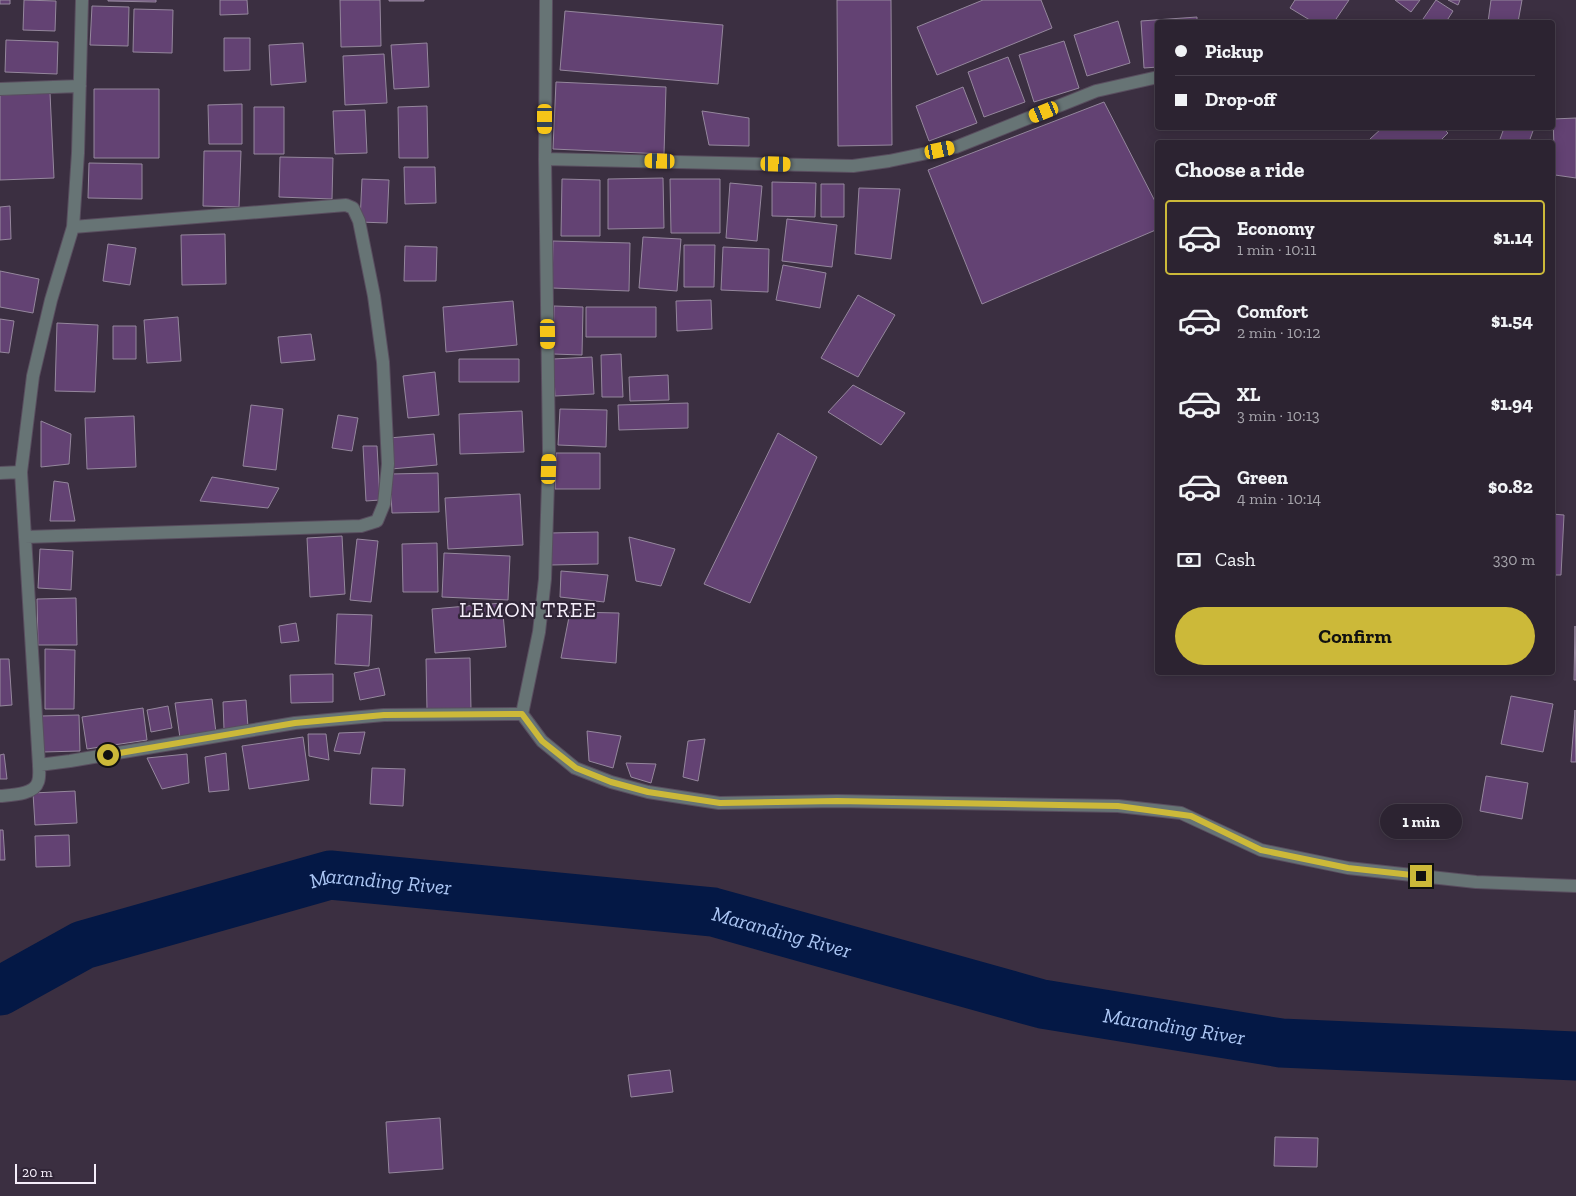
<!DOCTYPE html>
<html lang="en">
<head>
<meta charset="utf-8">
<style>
	body { margin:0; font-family:"Zilla Slab",serif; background:#382f3d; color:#f1f3f6; height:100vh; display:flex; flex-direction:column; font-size:19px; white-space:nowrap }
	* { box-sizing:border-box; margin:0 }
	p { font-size:16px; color:#a6a4ab }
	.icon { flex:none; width:28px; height:28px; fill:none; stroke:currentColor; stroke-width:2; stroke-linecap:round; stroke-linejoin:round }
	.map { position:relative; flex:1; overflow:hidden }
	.drawer { position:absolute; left:1155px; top:140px; width:400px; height:535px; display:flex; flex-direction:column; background:#2c2331; border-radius:5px; box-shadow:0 2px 12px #0003,0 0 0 1px #48404d }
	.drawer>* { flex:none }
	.banner { position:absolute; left:1155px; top:20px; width:400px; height:110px; border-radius:5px; box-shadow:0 2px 12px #0003,0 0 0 1px #48404d; display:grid; align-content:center; height:110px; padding:0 20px; background:#2c2331 }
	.scale { position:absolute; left:15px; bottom:12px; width:81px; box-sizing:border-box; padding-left:5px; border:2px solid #f5eefa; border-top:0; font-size:14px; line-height:18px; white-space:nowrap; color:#f5eefa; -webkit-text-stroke:4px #302537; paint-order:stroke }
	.end { position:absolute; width:22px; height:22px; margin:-11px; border:6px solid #ccb939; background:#111; box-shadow:0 0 0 2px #111 }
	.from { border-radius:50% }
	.bubble { position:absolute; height:35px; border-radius:18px; background:#2c2331; box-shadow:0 2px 12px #0003,0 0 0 1px #48404d; font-size:16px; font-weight:700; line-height:35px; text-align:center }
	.car { position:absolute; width:15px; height:30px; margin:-15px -8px; border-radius:6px; box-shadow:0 0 4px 1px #0007; background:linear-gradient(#f5c518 24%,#345 0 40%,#f5c518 0 76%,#345 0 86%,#f5c518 0) }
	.banner b { display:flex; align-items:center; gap:18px; height:48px; font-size:19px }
	.banner b+b { border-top:1px solid #48404d }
	.banner i { width:12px; height:12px; background:#f1f3f6 }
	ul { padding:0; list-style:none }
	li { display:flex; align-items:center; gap:15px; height:75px; margin:0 10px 8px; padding:0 10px; border:2px solid transparent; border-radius:5px }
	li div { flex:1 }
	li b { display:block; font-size:19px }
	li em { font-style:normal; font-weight:700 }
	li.current { border-color:#ccb939 }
	li>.icon { width:45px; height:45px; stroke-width:1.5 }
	h2 { padding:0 20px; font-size:22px; line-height:60px }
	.pay { display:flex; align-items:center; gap:12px; height:55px; padding:0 20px; font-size:19px }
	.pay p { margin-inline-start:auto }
	.primary-button { display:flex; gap:10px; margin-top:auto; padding:10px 20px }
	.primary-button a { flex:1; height:58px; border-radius:30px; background:#ccb939; color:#111; font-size:20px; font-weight:700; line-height:58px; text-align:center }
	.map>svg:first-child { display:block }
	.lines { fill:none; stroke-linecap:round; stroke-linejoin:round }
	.river { stroke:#041845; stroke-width:49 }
	.building { fill:#634273; stroke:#95879d }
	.street-casing { stroke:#594e5f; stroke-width:14 }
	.street { stroke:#677475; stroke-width:12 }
	.route { stroke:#ccb939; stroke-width:6 }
	.labels { text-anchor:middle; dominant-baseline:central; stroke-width:4.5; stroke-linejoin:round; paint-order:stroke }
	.neighbourhood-label { font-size:21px; letter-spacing:1px; fill:#f5eefa; stroke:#302537 }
	.water-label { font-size:21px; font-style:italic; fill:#abc5f3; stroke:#302537 }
</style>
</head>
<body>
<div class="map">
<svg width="1576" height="1196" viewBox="0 0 1576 1196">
	<rect width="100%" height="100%" fill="#3b2f41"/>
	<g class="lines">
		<!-- river -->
		<path class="river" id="s1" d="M0 991 83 945 330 875 713 912 1042 1004 1281 1043 1576 1056"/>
	</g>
	<!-- building -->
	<path class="building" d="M0 0H10V4H0Z
		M24 0 56 1 55 31 23 30Z
		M108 0H156V2L108 1Z
		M220 0H247L248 14 220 15Z
		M340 0H380L381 46 341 47Z
		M389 0H424V1H389Z
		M837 0H891L892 145 838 146Z
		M983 0H1041L1052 28 937 75 917 27Z
		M1295 0H1349L1334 22H1313L1290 8Z
		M1395 0H1420L1411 12Z
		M1436 0 1453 11 1446 22H1421Z
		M1448 0H1460L1458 5Z
		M1491 0H1522L1518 22H1488Z
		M92 6 129 7 128 46 90 45Z
		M134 9 173 10 172 53 133 52Z
		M565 11 723 25 718 84 560 70Z
		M1197 17V22H1158V67L1144 68 1141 21Z
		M1118 21 1130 63 1087 76 1074 35Z
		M224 38H250V70L224 71Z
		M6 40 58 42 57 74 5 72Z
		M1064 41 1079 88 1034 102 1019 55Z
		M303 43 306 82 271 85 269 45Z
		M427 43 429 87 394 89 391 45Z
		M384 54 387 103 345 105 343 56Z
		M1008 57 1025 102 984 117 968 72Z
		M556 82 666 87 664 154 553 149Z
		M963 87 977 123 929 141 916 106Z
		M94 89H159V158H94Z
		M50 93 54 178 0 180V95Z
		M1104 102 1158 207V229L982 304 928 170Z
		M242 104V144H209L208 105Z
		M427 106 428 158H399L398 107Z
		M254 107H284V154H254Z
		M365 110 367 153 335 154 333 111Z
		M702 111 749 118V146L709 145Z
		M1576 118V178L1555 175 1553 119Z
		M1382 128H1443L1448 133 1439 142H1373L1370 139Z
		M1504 128H1534L1529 142H1499Z
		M204 151H241L239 207 203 206Z
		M280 157 333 158 332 199 279 197Z
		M89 163 142 164V199L88 198Z
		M404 167H435L436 203 405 204Z
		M663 178 664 228 608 229V179Z
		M362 179 389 180 387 223 360 222Z
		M562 179 600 180V236H561Z
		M670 179H720V233H671Z
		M772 182 816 183 815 217 772 216Z
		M730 183 762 186 757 241 726 238Z
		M821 184H844V217H821Z
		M859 188 900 189 891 259 855 254Z
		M10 206 11 239 0 240V207Z
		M787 219 837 225 832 267 782 261Z
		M225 234 226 284 182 285 181 235Z
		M643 237 681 239 677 291 639 288Z
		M553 241 630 243 629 291 552 288Z
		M108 244 136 248 130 285 103 281Z
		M684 245H715L714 287H684Z
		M405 246 437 247 436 281H404Z
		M723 247 769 249 768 292 721 290Z
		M783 265 826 273 820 308 776 300Z
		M0 271 39 279 33 313 0 307Z
		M858 295 895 315 858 377 821 358Z
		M711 300 712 329 677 331 676 301Z
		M513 301 517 345 446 352 443 307Z
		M554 306 583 307 582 355 553 354Z
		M586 307H656V337H586Z
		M178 317 181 361 147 363 144 320Z
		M0 319 14 321 9 353 0 352Z
		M57 323 98 325 95 392 55 391Z
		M113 326H136V359H113Z
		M311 334 315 360 281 363 278 337Z
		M621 354 623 397H602L601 355Z
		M592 357 594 394 555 396 553 359Z
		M459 359H519V382H459Z
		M435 372 439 415 408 418 403 376Z
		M668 375 669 400 630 401 629 377Z
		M853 385 905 413 881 445 828 412Z
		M688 403V428L619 430 618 405Z
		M251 405 283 409 276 470 243 466Z
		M560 409 607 410 606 447 558 445Z
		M522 411 524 452 460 454 459 414Z
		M338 415 358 418 352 451 332 448Z
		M134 416 136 467 87 469 85 418Z
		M41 421 71 434 69 464 41 467Z
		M778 433 817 457 750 603 704 584Z
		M434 434 437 465 391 469 389 438Z
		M363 446H377L380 500 366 501Z
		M556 453H600V489H555Z
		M438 473 439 512 392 513 390 474Z
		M212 477 279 488 268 508 200 501Z
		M54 481 68 483 75 521H50Z
		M520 494 523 545 448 549 445 498Z
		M1552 514 1564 515 1561 575H1552Z
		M598 532V564L551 565 550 533Z
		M342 536 345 594 310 597 307 538Z
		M629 537 675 549 661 586 636 581Z
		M357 539 378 541 371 602 350 600Z
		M437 543 438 592H403L402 544Z
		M40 549 73 551 71 590 38 588Z
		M444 553 510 556 508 600 442 597Z
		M561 571 608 575 604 602 560 597Z
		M76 598 77 645H38L37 599Z
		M502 603 506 647 435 653 432 609Z
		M570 612 619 613 616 663 561 658Z
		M337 614 372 615 369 666 335 664Z
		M296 623 299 641 281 643 279 626Z
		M1575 626 1576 680H1574Z
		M45 649 75 650 74 709H45Z
		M470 658 471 710H427L426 659Z
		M0 659H9L12 705 0 706Z
		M379 668 385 695 360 700 354 673Z
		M333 674V702L291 703 290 675Z
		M1511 696 1553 704 1543 752 1501 744Z
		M212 699 216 733 180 738 175 703Z
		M246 700 248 727 224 729 223 702Z
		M168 706 172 728 151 732 147 710Z
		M143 708 147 740 87 749 82 717Z
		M1575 710 1576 762H1571Z
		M79 715 80 751 43 752 41 716Z
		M587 731 621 736 613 768 589 761Z
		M365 732 360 754 334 751 339 733Z
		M308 734H326L329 760 309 756Z
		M303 737 309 780 249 789 242 746Z
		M705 739 698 781 683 777 688 741Z
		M226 753 229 790 209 792 205 757Z
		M4 754 7 779H0V755Z
		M187 754 189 783 162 789 147 758Z
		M626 763 656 764 651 783 631 777Z
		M372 768 405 769 403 806 370 804Z
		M1486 776 1528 783 1522 819 1480 811Z
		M75 791 77 823 35 825 33 793Z
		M0 830H3L5 860H0Z
		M69 835 70 866 36 867 35 836Z
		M670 1070 673 1092 631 1097 628 1075Z
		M440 1118 443 1169 389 1173 386 1122Z
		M1275 1137 1318 1138 1317 1167 1274 1166Z"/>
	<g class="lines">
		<defs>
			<path id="street" d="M0 89 80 86
				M545 159 853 166 889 161 956 147 1096 91 1158 77
				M21 472 33 376 51 300 73 227 78 153 82 0
				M0 473 21 472 39 765C39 769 40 777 38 782 34 795 11 795 0 796
				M25 537 361 526 377 521 384 504 388 464 383 362 374 296 359 221 353 208 346 205 73 227
				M522 714 539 632 545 579 549 451 545 159 546 0
				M39 765 70 761 295 723 384 715 522 714 542 741 575 768 611 782 648 792 719 803 837 801 1118 806 1181 813 1261 850 1348 868 1476 882 1576 886"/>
		</defs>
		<!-- street casing -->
		<use href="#street" class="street-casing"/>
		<!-- street -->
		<use href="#street" class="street"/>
	</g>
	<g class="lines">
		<!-- route -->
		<path class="route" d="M108 755 295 723 384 715 522 714 542 741 576 768 611 782 648 792 720 803 837 801 1118 806 1191 816 1261 850 1348 868 1421 876"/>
	</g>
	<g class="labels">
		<!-- neighbourhood labels -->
		<g class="neighbourhood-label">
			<text x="528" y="609">LEMON TREE</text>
		</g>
		<!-- water labels -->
		<g class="water-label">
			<text stroke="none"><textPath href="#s1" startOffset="402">Maranding River</textPath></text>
			<text stroke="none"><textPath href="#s1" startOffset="808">Maranding River</textPath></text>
			<text stroke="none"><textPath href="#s1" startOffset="1212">Maranding River</textPath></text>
		</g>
	</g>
</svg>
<div class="scale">20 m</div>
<i class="end from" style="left:108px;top:755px"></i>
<i class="end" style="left:1421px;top:876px"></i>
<div class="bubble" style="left:1380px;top:804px;width:82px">1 min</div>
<i class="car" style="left:1044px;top:112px;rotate:248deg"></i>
<i class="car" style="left:545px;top:119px;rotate:180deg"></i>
<i class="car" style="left:940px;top:150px;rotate:78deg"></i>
<i class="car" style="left:660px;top:161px;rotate:271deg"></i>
<i class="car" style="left:776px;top:164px;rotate:91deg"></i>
<i class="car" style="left:548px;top:334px;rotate:179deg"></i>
<i class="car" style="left:549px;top:469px;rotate:2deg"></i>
<div class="banner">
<b><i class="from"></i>Pickup</b>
<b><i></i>Drop-off</b>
</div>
<section class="drawer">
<h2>Choose a ride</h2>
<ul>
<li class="current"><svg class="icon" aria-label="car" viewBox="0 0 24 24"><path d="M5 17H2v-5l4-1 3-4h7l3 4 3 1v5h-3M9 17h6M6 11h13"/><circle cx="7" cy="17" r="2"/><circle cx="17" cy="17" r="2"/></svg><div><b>Economy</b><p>1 min · 10:11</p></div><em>$1.14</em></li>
<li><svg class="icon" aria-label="car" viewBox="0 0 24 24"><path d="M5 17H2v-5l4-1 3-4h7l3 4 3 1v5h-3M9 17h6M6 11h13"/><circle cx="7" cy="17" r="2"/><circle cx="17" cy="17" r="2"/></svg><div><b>Comfort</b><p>2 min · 10:12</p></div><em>$1.54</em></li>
<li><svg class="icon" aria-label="car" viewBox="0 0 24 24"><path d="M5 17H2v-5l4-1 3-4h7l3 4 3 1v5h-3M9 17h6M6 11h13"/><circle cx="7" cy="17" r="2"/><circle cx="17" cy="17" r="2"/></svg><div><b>XL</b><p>3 min · 10:13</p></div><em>$1.94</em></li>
<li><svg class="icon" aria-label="car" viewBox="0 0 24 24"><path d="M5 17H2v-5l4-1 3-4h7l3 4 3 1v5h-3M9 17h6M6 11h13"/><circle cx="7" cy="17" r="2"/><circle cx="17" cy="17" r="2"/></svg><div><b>Green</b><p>4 min · 10:14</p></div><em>$0.82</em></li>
</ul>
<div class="pay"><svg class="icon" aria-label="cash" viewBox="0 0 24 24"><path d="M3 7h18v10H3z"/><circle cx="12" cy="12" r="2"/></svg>Cash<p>330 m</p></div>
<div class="primary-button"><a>Confirm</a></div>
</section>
</div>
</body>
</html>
